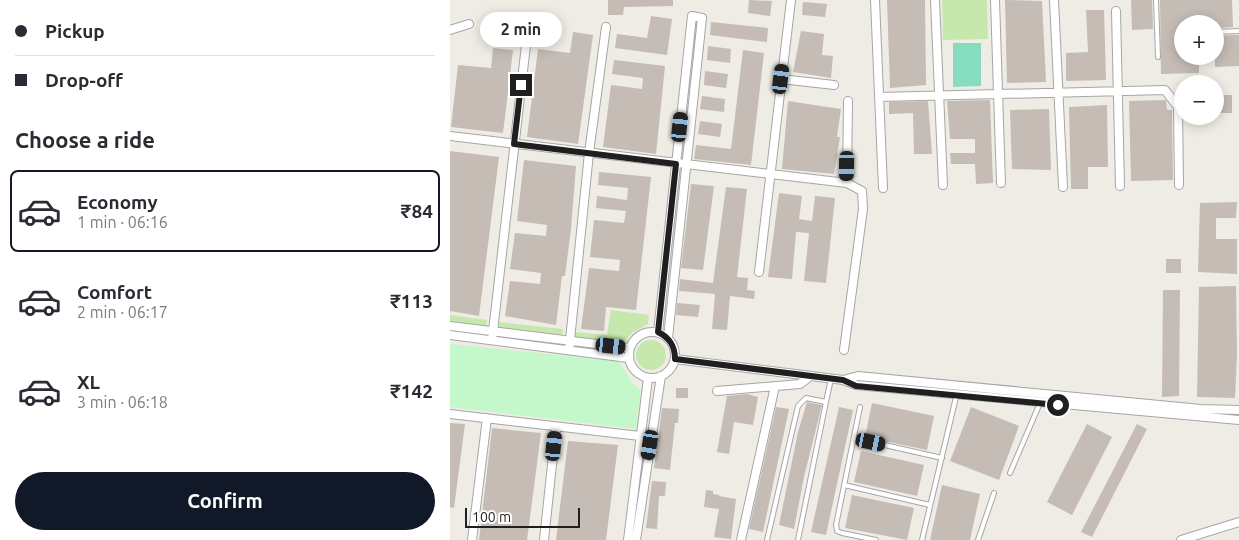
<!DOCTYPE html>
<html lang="en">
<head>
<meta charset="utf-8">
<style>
	body { margin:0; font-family:Ubuntu,sans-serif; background:#f7f7f7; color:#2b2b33; height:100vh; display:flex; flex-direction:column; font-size:19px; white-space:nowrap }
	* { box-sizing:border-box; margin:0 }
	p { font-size:16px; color:#7c7c81 }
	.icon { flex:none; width:28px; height:28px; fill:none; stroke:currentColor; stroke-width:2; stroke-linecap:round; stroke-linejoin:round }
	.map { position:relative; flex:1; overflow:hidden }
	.side { display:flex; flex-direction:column; background:#fff; width:450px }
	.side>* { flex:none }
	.banner { display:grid; align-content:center; height:110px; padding:0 15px; background:#fff }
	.controls { position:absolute; left:724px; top:15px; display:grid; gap:10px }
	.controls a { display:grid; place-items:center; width:50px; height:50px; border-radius:50%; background:#fff; box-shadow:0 2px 12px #0003; font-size:25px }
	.scale { position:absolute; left:15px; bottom:12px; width:115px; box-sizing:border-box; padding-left:5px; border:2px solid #1f1f1f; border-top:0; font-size:14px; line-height:18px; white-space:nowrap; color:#1f1f1f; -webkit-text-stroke:4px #fff; paint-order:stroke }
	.end { position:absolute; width:22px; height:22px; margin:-11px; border:6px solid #1f1f1f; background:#fff; box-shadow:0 0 0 2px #fff }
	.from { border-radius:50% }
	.bubble { position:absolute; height:35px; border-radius:18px; background:#fff; box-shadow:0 2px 12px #0003; font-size:16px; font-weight:700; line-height:35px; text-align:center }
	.car { position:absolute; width:15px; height:30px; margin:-15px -8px; border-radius:6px; box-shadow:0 0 4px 1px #0007; background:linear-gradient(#222 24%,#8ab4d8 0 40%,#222 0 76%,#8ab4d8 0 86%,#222 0) }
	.banner b { display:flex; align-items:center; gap:18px; height:48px; font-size:19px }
	.banner b+b { border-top:1px solid #e1e1e2 }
	.banner i { width:12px; height:12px; background:#2b2b33 }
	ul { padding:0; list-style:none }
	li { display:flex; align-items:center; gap:15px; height:82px; margin:0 10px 8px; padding:0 5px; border:2px solid transparent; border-radius:8px }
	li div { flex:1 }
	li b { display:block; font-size:19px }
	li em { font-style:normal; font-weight:700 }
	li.on { border-color:#111827 }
	li>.icon { width:45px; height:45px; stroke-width:1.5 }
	h2 { padding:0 15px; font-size:22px; line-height:60px }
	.primary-button { display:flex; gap:10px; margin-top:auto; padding:10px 15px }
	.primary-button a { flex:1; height:58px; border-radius:30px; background:#111827; color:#fff; font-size:20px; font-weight:700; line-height:58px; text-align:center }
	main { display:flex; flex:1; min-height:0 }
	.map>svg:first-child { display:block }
	.grass { fill:#c7e8ad }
	.park { fill:#c4f8ca }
	.pitch { fill:#86dcbf }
	.building { fill:#c4bcb5 }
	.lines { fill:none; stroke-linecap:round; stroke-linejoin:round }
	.lane-casing { stroke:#a6a6a6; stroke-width:6 }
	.street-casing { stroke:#a6a6a6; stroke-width:10 }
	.lane { stroke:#fff; stroke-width:4 }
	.street { stroke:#fff; stroke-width:8 }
	.route { stroke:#1f1f1f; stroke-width:6 }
</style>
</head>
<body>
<main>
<section class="side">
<div class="banner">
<b><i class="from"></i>Pickup</b>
<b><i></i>Drop-off</b>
</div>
<h2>Choose a ride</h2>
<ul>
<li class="on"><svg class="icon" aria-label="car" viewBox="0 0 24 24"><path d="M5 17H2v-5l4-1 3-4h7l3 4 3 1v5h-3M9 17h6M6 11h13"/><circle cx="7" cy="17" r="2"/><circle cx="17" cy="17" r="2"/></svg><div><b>Economy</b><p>1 min · 06:16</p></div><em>₹84</em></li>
<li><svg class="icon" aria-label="car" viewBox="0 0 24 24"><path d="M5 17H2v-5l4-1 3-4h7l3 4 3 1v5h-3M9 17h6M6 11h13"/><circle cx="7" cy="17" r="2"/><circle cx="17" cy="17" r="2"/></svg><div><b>Comfort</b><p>2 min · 06:17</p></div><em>₹113</em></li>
<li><svg class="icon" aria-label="car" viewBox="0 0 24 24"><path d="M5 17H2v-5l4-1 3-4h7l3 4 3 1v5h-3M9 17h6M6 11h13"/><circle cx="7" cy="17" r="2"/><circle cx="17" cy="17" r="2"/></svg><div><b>XL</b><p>3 min · 06:18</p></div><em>₹142</em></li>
</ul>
<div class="primary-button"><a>Confirm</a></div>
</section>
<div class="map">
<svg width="789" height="540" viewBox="0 0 789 540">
	<rect width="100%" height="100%" fill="#efece5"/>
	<!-- grass -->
	<path class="grass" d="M492 0H537L538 39 493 40Z
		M161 310 199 315 198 324 182 333 172 345 124 339 125 332 157 335Z
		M0 315 37 320 36 328 0 324Z
		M49 322 113 329 112 337 48 330Z
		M186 355a15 15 0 1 1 30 0a15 15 0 1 1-30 0Z"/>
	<!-- park -->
	<path class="park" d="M0 344 168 361 184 385 191 390 186 429 0 407Z"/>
	<!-- pitch -->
	<path class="pitch" d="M503 43H531V86L503 87Z"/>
	<!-- building -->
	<path class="building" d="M158 0H223V6L174 7 173 15H158Z
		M299 0 322 1 320 16 298 13Z
		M437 0H475L476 85 440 88Z
		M555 0 592 1 596 82 557 83Z
		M681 0H702L703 29 682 30Z
		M710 0H782L783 27 765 28V24H732V56H749V73L711 74Z
		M353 2 377 4 375 17 352 15Z
		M636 10H654L656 80 616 81V53L638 52Z
		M201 16 222 19 217 55 165 48 167 34 197 38Z
		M261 22 318 28 317 42 260 35Z
		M351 31 374 34 372 55 383 56 381 78 343 72Z
		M123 32 143 35 128 144 77 137 88 49 120 53Z
		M784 35H789V66L765 67V36Z
		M258 46 281 49 280 63 257 60Z
		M43 48 63 50 53 133 1 127 8 65 41 68Z
		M293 50 314 53 301 165 244 159 246 145 281 149Z
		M164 60 215 66 206 154 153 147 161 85 192 89 193 78 162 74Z
		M255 71 278 74 276 88 254 85Z
		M765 95H782V113H765Z
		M252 96 275 99 274 112 250 109Z
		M540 100 543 183 526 184 525 164H501L500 153H525V139H500L497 101Z
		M716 100 717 110H722L723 180 681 181 679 101Z
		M338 101 391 109 387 137H390L384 174 332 169Z
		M478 101 482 154H464L463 113 439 114V102Z
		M657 105 658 167H638V189H621L619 107Z
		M599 109 601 170 562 169 560 110Z
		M250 121 272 124 270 137 248 134Z
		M0 151 49 157 29 316 0 311Z
		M74 160 126 166 121 229 115 276H112L106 325 55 316 60 281 90 284 91 273 60 269 65 233 96 236 97 225 67 221Z
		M149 172 201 177 186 310 156 307 154 331 131 329 139 268 169 271 170 260 140 257 144 220 174 223 176 211 146 208 147 196 177 200 178 188 148 185Z
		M241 184 264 186 253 270 231 268Z
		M276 187 297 189 287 277 298 278 297 290 305 291 304 299 280 296 277 330 262 329 265 294 229 291 230 279 263 283Z
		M329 193 352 196 349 219 362 221 365 196 385 198 376 283 354 281 359 233 346 232 342 279 318 277Z
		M787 202 786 218H766V239H787V274L748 272 750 203Z
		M716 259H731V273H716Z
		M786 286 787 355 785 398 747 397 749 287Z
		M713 290H730L729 396 712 397Z
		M227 303 250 305 248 317 226 315Z
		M226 388H238V398H226Z
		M297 394 308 397 303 425 284 422 279 454 267 452 277 396Z
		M357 402 372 405 354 477 344 529 329 525 348 432Z
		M422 403 484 416 477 450 415 437Z
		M326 407 339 409 313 532 299 529Z
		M389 407 403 410 376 535 361 532Z
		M521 407 569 426 549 480 500 461Z
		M212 408 229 409 228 423H225L220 470 204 468Z
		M0 423 15 424 4 508 0 507Z
		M637 424 662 437 622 515 597 502Z
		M687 424 697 429 642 537 631 532Z
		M42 428 91 433 77 540H29Z
		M118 441 168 445 156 540H106Z
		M411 451 474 465 467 496 404 482Z
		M202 481 216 482 215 496H209L207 529 196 528Z
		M492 485 530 494 520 540H480Z
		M256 490 263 491V494L269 495V496L286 499 281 539 264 537 269 509 254 507Z
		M402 495 464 508 457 540 395 528Z"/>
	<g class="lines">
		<defs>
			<path id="lane" d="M706 0 708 57
				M765 32 789 31
				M410 407 386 525 387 531 392 533 426 540
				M404 438 492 458
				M560 473 590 403
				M394 485 480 505
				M317 540 348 406 356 398 376 402 381 379
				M348 540 376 402
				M472 540 507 393
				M528 540 544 493"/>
			<path id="street" d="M425 0 433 188
				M485 0 493 185
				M545 0 551 183
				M604 0 613 187
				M666 11 670 186
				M0 30 19 24
				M331 79 384 85
				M429 97 715 90 728 107 729 185
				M0 136 397 183
				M309 272 341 0
				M0 326 179 348
				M208 332 242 16 252 18 218 338
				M179 355a23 23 0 1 1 46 0a23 23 0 1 1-46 0Z
				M0 335 178 358
				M42 340 76 45
				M119 350 139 153 156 27
				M394 350 413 209 412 191 397 183 398 101
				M225 359 393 380 406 385 789 420
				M393 380 408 376 751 409 789 410
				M267 391 350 384 359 377
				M0 414 190 436
				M22 540 37 418
				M94 540 106 427
				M178 540 198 378
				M186 540 211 376
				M291 540 325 386
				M731 540 789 522"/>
		</defs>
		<!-- lane casing -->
		<use href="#lane" class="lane-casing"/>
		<!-- street casing -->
		<use href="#street" class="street-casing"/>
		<!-- lane -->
		<use href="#lane" class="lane"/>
		<!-- street -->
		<use href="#street" class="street"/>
	</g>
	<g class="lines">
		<!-- route -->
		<path class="route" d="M71 85 64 144 226 164 208 332C220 338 225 346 225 359L393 380 406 386 608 405"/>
	</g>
</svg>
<div class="controls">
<a>+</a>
<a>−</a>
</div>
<div class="scale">100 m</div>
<i class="end from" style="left:608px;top:405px"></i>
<i class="end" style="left:71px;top:85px"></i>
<div class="bubble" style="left:30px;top:12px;width:82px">2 min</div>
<i class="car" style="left:331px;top:79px;rotate:7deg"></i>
<i class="car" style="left:230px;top:127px;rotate:6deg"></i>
<i class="car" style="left:397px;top:166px;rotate:181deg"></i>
<i class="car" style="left:161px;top:346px;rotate:96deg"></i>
<i class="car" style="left:421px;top:442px;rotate:102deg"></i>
<i class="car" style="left:200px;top:445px;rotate:189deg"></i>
<i class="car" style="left:104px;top:446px;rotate:6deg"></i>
</div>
</main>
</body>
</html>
